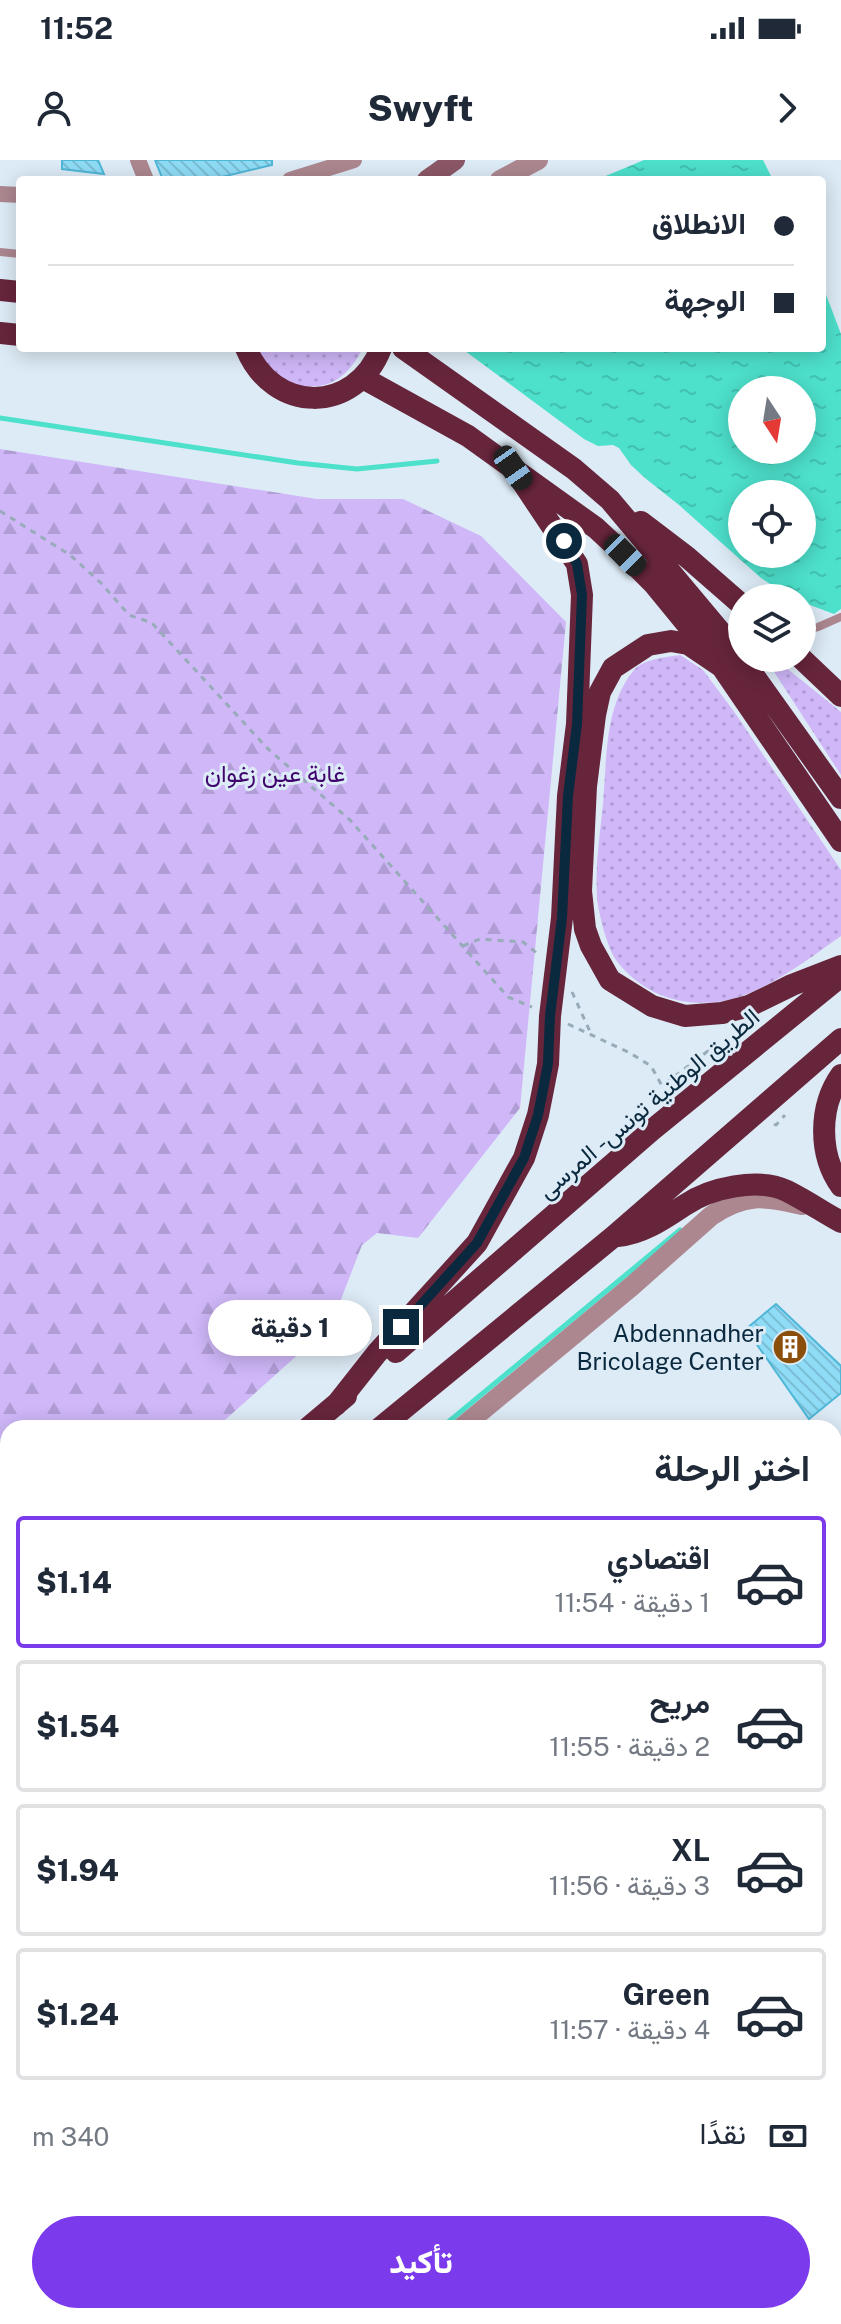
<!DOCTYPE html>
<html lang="ar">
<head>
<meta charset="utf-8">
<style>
	body { margin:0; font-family:"Public Sans",Vazirmatn,sans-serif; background:#f2f2f3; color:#1f2937; direction:rtl; height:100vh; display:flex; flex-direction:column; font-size:30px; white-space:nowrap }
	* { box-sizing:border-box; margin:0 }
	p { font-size:26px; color:#747a83 }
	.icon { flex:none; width:44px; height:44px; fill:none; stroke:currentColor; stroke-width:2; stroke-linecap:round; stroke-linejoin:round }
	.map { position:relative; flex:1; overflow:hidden; direction:ltr }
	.side { position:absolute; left:0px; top:1260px; width:842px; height:904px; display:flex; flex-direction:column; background:#fff; border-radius:24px 24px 0 0; box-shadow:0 4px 20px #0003; direction:rtl }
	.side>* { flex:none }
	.banner { position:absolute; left:16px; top:16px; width:810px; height:176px; border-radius:8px; box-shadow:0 4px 20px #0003; direction:rtl; display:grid; align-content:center; height:176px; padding:0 32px; background:#fff }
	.needle { width:52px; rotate:168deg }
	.fabs { position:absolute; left:728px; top:216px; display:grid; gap:16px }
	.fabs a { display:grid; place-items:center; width:88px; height:88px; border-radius:50%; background:#fff; box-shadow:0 4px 20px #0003; font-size:40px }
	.end { position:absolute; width:36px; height:36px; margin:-18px; border:10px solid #0a293e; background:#fff; box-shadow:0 0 0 4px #fff }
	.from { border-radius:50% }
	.bubble { position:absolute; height:56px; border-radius:28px; background:#fff; box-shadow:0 4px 20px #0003; font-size:26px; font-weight:800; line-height:56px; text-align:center; direction:rtl }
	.car { position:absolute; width:24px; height:48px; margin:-24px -12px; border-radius:10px; box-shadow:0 0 6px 2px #0007; background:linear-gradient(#222 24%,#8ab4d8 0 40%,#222 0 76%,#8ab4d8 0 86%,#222 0) }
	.banner b { display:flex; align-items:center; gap:28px; height:76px; font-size:30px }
	.banner b+b { border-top:2px solid #e0e1e3 }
	.banner i { width:20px; height:20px; background:#1f2937 }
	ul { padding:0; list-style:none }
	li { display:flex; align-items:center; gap:24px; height:132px; margin:0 16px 12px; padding:0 16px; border:4px solid #e0e1e3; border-radius:8px }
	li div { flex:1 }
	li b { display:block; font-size:30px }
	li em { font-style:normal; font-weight:800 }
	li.selected { border-color:#7c3aed }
	li>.icon { width:72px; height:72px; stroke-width:1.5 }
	h2 { padding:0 32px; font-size:36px; line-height:96px }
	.pay { display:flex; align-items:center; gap:20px; height:88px; padding:0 32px; font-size:30px }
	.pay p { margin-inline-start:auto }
	.primary-button { display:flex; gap:16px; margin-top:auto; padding:16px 32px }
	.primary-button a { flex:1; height:92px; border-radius:48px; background:#7c3aed; color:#fff; font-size:32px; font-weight:800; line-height:92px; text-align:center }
	.status { display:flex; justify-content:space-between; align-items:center; height:56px; padding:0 40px; background:#fff; direction:ltr }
	.status svg { height:22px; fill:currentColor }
	header { display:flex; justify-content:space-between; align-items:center; height:104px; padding:0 32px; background:#fff; font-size:36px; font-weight:800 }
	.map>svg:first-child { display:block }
	.grass { fill:url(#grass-dots) }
	.forest { fill:url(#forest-firs) }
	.water { fill:url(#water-ripples); fill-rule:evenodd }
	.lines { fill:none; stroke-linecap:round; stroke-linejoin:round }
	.stream { stroke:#4de0cb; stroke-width:5 }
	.building { fill:url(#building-back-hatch); stroke:#50b7d7; stroke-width:2 }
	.path { stroke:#98abb9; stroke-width:3; stroke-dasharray:6 6; stroke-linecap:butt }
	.service { stroke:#ac8790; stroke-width:8 }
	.minor { stroke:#ac8790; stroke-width:16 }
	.tertiary { stroke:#ac8790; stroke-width:20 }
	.secondary { stroke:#8b5766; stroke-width:20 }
	.trunk { stroke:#67253c; stroke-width:22 }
	.route { stroke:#0a293e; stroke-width:10 }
	.labels { text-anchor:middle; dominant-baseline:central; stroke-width:6; stroke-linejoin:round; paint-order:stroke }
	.park-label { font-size:24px; fill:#40046f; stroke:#ddebf6 }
	.street-label { font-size:24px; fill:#0a293e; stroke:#ddebf6 }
	.poi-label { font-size:24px; fill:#0a293e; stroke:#ddebf6; text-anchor:end }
</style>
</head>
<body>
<div class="status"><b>11:52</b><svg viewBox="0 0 49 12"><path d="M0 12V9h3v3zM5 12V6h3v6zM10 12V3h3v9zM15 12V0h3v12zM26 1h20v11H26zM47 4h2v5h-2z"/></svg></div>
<header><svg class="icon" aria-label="forward" viewBox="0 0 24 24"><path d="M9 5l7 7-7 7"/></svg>Swyft<svg class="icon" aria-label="person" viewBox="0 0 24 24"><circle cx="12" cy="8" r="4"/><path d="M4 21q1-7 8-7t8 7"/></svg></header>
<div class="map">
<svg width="841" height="2164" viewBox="0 0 841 2164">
	<defs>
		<pattern id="grass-dots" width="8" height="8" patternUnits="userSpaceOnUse" patternTransform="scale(2)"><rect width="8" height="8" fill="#cfb7f8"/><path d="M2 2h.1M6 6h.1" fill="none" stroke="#b09dd6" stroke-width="1.8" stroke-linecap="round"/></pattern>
		<pattern id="forest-firs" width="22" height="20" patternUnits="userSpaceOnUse" patternTransform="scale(2)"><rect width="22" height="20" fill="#cfb7f8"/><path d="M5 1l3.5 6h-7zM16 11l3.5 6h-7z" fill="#b09dd6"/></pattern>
		<pattern id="water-ripples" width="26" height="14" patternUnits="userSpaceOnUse" patternTransform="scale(2)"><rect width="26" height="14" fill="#4de0cb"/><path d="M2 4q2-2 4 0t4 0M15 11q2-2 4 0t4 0" fill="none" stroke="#42c0af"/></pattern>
		<pattern id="building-back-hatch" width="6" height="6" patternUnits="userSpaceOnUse" patternTransform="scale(2)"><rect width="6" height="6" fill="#8fdcf6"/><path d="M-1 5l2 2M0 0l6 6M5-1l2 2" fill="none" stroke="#7abdd4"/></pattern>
	</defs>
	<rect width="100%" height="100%" fill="#ddebf6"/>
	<!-- grass -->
	<path class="grass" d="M257 188H363C349 214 334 229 303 226 294 226 281 222 274 215 267 208 262 196 257 188Z
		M680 495 703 510 735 553 841 710V776C810 798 779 822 742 836 696 852 646 840 616 800 607 787 598 752 597 736 595 706 600 674 603 644 607 600 604 546 634 510 644 499 666 497 680 495Z
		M765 498H774L841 552V615Z"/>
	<!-- forest -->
	<path class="forest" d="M0 289 317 339H403L481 376 566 462 520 948 418 1078 377 1073 362 1085 331 1165 216 1268H8V1454L0 1461Z"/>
	<!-- water -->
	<path class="water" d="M644 0H763L773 20H596Z
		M822 124 841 174V449L834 454 802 442V438H792L761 418 679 345 645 318 631 305 619 288 613 285 598 286 584 279 461 188H822ZM742 230H802V290H742ZM742 334H802V394H742Z"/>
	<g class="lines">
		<!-- stream -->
		<path class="stream" d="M0 258 298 303 357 309 437 301
			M441 1268 680 1070"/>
	</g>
	<!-- building -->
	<path class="building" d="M62 0H98L104 14 62 9Z
		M155 0H272V5L209 20H163Z
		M776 1144 841 1206V1233L809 1259 746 1169Z"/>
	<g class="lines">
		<!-- path -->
		<path class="path" d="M0 351 70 395 101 423 129 455 152 463 268 589 350 660 508 837 532 847
			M463 786 480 779 523 782 538 794
			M572 832 592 876
			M568 864 630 893 651 906 662 926 708 891 712 896
			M774 964 776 965 785 955"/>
		<!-- service -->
		<path class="service" d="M0 92 20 94
			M802 471 818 467 841 457"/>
		<!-- minor -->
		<path class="minor" d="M138 0 146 20
			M290 20 354 0
			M0 34 20 35
			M834 1485 841 1493
			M834 1643 841 1651
			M834 1781 841 1775
			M0 2150 8 2145
			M350 2156 357 2164
			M384 2164 394 2156
			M578 2164 588 2156"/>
		<!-- tertiary -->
		<path class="tertiary" d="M500 20 538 0
			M461 1268 632 1126 711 1056C745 1033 764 1036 802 1045
			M0 1656 8 1649"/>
		<!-- secondary -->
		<path class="secondary" d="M427 20 455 0"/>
		<!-- trunk -->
		<path class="trunk" d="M0 130 20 132
			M0 173 20 175
			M246 188C273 254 355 255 381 188
			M403 188 574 309 610 340 734 488 841 638
			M363 218 468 276 596 368 625 395 654 424 722 507 841 681
			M641 362 687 397 742 445
			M801 498 841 536
			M722 507 688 484 671 481 648 485 613 508 600 532 595 555 586 626 581 731 585 769 591 786 610 820 652 846 685 856 722 853 749 846 792 825 841 806
			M841 915C819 946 818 994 841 1026
			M618 1076C643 1074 665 1058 685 1045 710 1028 758 1017 787 1031 805 1040 823 1052 841 1062
			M396 1192 652 970 841 816
			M336 1245 377 1193 477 1083 524 998 538 955 548 904 550 856 562 758 568 636 577 564 582 435 577 404 513 308
			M308 1268 346 1236
			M380 1268 613 1077 841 879
			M0 1518 8 1511
			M0 1580 8 1573"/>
	</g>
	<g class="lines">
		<!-- route -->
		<path class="route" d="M401 1167 477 1083 524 998 538 955 548 904 550 856 562 758 568 636 577 564 582 435 577 404 564 381"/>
	</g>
	<!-- icons -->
	<defs>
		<symbol id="building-disc" viewBox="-11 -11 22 22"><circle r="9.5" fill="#8a4f0a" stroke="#ddebf6"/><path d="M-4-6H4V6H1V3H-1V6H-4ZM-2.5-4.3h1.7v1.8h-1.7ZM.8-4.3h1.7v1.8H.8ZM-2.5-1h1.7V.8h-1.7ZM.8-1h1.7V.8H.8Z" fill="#fff"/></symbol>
	</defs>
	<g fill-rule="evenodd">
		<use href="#building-disc" x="770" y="1167" width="40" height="40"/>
	</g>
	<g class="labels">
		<!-- park labels -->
		<g class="park-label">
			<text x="275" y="613">غابة عين زغوان</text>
		</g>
		<!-- street labels -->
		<g class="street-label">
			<text transform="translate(648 943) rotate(-40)">الطريق الوطنية تونس - المرسى</text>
		</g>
		<!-- poi labels -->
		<g class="poi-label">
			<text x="764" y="1173">Abdennadher<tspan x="764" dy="28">Bricolage Center</tspan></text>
		</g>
	</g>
</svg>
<div class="fabs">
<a><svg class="needle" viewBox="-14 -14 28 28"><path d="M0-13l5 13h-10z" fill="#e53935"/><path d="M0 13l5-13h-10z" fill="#747a83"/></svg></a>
<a><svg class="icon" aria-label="locate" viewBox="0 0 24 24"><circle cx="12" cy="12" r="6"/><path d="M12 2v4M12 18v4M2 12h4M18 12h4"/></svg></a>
<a><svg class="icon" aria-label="layers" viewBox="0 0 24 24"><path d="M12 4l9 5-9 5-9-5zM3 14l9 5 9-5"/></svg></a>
</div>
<i class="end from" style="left:564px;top:381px"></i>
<i class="end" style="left:401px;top:1167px"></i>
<div class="bubble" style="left:208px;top:1140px;width:164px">1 دقيقة</div>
<i class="car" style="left:513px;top:308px;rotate:145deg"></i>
<i class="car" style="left:625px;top:395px;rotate:135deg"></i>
<div class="banner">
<b><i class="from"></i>الانطلاق</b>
<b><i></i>الوجهة</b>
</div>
<section class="side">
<h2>اختر الرحلة</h2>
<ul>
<li class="selected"><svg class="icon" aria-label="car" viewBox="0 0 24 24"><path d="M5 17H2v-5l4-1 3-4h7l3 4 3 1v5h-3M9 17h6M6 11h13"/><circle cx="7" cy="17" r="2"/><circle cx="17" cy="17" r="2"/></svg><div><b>اقتصادي</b><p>1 دقيقة · 11:54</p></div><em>$1.14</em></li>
<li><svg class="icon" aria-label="car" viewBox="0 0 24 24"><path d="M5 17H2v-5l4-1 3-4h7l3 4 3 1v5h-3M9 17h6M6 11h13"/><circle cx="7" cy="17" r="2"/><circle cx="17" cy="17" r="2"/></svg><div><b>مريح</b><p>2 دقيقة · 11:55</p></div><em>$1.54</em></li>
<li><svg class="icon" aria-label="car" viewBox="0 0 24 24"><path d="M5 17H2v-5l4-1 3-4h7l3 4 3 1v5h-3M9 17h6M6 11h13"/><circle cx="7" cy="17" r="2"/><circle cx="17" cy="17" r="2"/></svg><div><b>XL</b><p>3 دقيقة · 11:56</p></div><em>$1.94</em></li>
<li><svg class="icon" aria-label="car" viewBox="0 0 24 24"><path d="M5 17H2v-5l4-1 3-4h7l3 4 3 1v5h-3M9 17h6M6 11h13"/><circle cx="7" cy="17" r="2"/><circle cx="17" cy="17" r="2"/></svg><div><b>Green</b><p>4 دقيقة · 11:57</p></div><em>$1.24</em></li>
</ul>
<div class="pay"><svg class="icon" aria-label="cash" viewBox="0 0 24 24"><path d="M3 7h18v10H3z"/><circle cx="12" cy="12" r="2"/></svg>نقدًا<p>340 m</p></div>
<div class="primary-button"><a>تأكيد</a></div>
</section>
</div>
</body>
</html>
